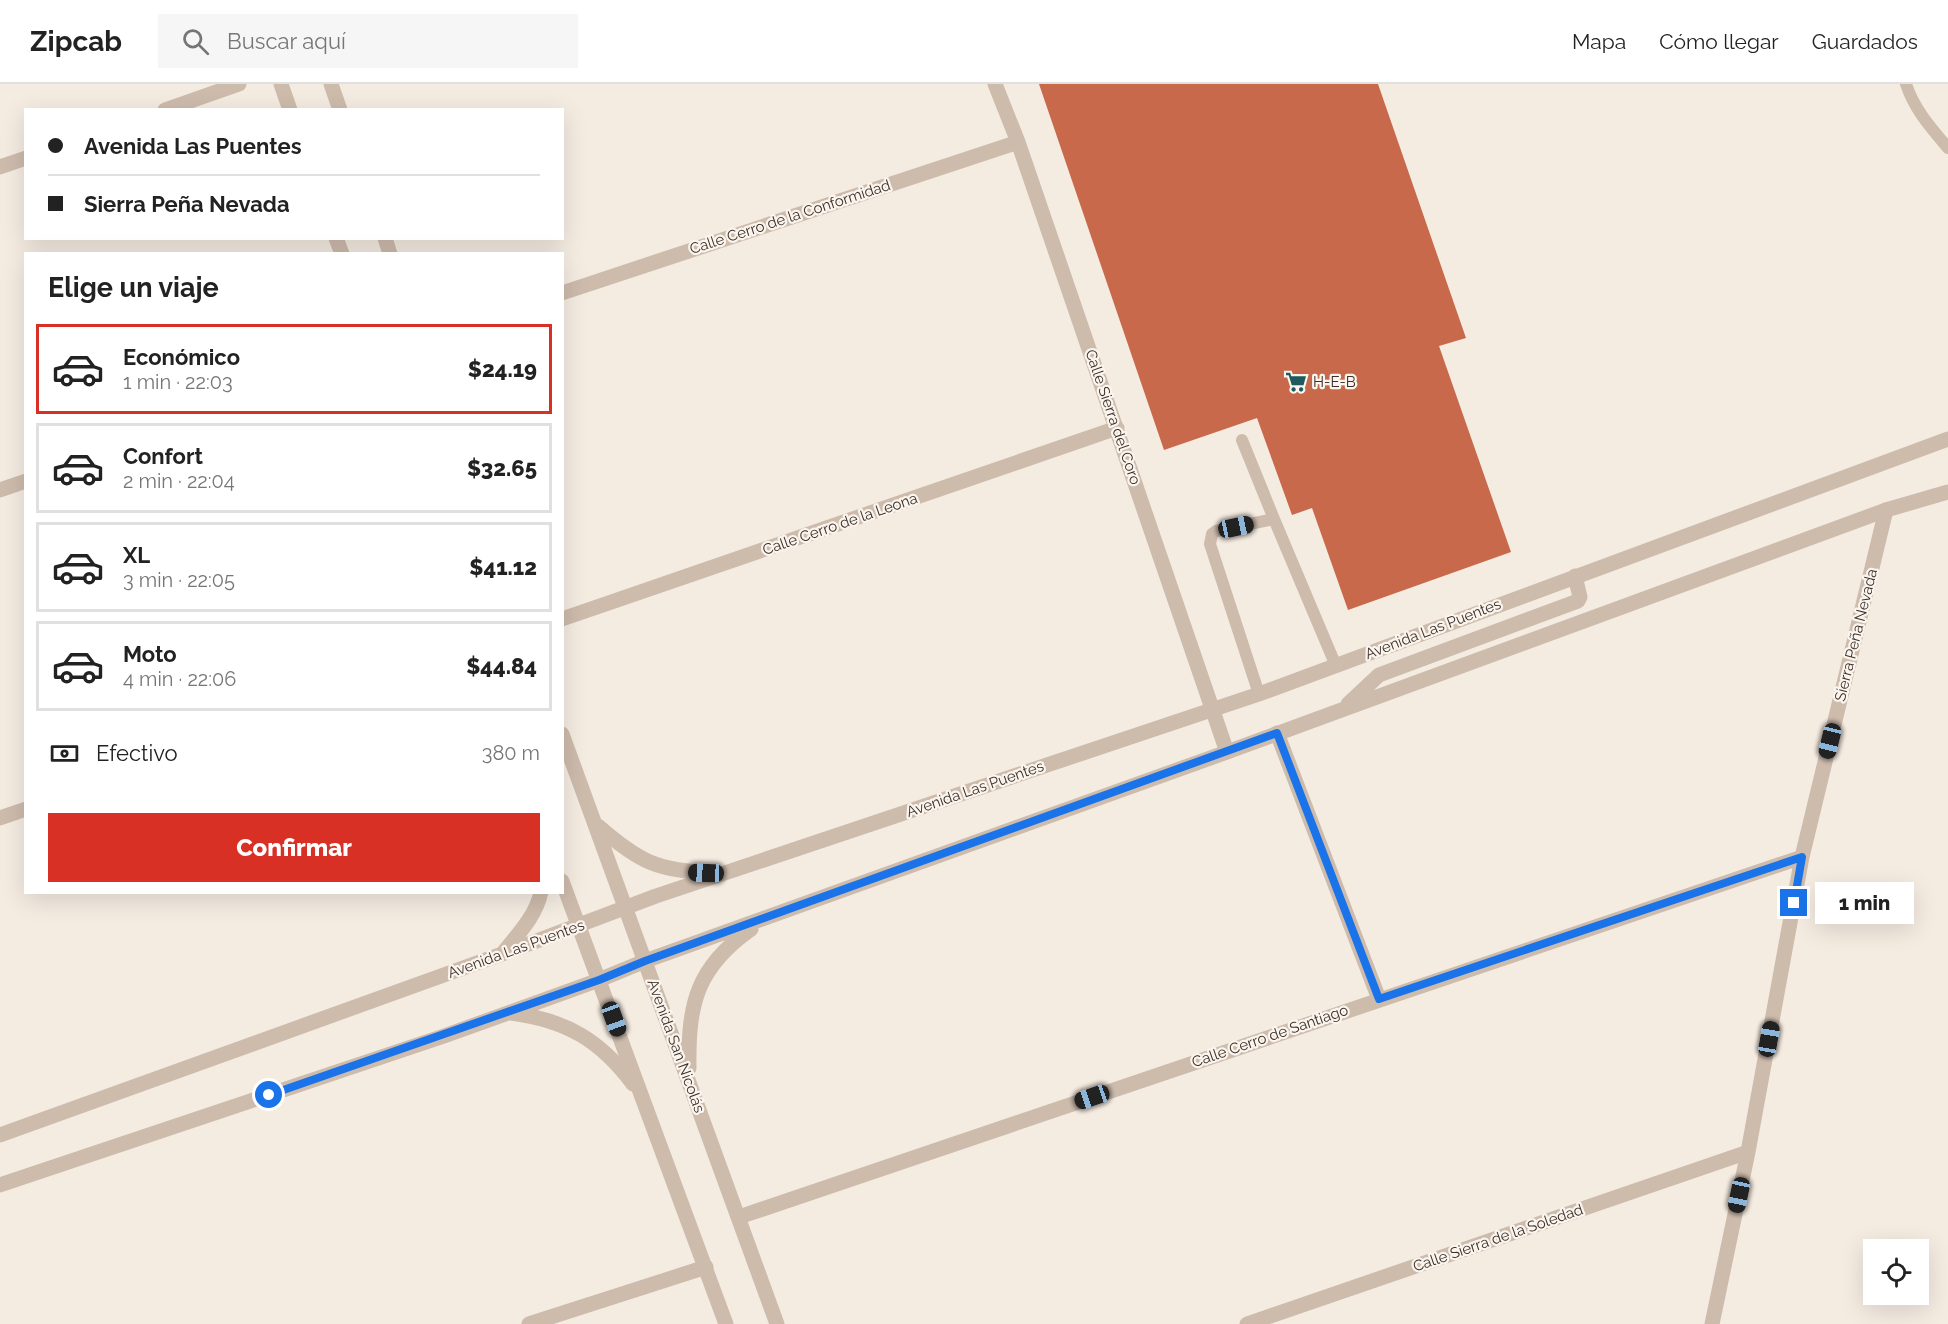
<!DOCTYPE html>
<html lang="es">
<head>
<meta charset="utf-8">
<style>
	body { margin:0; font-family:Raleway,sans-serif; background:#f6f6f6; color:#222; height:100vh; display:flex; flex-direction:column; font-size:22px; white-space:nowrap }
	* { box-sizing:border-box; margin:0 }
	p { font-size:20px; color:#767676 }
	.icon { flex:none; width:33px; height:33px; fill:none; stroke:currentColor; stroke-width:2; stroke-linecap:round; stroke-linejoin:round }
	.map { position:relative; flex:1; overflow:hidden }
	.sheet { position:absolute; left:24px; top:168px; width:540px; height:642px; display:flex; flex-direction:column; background:#fff; border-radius:0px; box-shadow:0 6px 24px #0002 }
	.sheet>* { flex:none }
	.hud { position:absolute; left:24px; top:24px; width:540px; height:132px; border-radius:0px; box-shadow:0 6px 24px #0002; display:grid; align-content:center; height:132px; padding:0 24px; background:#fff }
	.tools { position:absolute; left:1863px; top:1155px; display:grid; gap:12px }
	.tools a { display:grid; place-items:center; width:66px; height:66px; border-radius:0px; background:#fff; box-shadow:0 6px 24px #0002; font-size:30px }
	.end { position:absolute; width:27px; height:27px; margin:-14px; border:8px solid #1a73e8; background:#fff; box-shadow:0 0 0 3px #fff }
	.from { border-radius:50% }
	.bubble { position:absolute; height:42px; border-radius:0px; background:#fff; box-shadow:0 6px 24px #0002; font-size:20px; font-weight:800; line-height:42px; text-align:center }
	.car { position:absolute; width:18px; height:36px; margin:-18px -9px; border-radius:8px; box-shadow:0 0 4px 2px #0007; background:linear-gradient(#222 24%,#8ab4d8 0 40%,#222 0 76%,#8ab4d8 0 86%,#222 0) }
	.hud b { display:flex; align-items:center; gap:21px; height:57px; font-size:22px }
	.hud b+b { border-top:2px solid #e0e0e0 }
	.hud i { width:15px; height:15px; background:#222 }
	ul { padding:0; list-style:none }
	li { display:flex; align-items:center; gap:18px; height:90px; margin:0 12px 9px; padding:0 12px; border:3px solid #e0e0e0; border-radius:0px }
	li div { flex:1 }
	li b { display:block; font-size:22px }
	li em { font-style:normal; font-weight:800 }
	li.on { border-color:#d93025 }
	li>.icon { width:54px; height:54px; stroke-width:1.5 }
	h2 { padding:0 24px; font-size:27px; line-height:72px }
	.pay { display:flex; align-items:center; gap:15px; height:66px; padding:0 24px; font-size:22px }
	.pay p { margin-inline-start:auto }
	.cta { display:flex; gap:12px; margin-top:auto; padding:12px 24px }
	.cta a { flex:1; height:69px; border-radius:0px; background:#d93025; color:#fff; font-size:24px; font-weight:800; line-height:69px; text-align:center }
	header { display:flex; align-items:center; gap:36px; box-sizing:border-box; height:84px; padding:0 30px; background:#fff; border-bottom:2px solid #e0e0e0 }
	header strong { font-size:28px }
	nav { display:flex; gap:33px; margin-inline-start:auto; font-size:21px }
	.search { width:420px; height:54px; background:#f6f6f6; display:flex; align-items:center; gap:15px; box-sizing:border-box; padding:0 21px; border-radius:0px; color:#767676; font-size:22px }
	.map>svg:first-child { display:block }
	.building { fill:#c8694b }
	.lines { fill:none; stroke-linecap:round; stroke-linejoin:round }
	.service { stroke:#cdbbac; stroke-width:12 }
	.minor { stroke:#cdbbac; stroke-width:15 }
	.tertiary { stroke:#cdbbac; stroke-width:15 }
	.route { stroke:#1a73e8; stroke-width:8 }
	.labels { text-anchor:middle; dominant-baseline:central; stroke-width:4.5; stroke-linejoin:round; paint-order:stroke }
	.street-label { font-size:15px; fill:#3b302b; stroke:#fbf5ee }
	.poi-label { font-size:15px; fill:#3b302b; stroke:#fbf5ee; text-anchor:start }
</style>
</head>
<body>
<header>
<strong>Zipcab</strong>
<div class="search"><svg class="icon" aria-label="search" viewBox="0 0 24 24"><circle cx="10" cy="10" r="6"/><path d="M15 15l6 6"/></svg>Buscar aquí</div>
<nav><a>Mapa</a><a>Cómo llegar</a><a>Guardados</a></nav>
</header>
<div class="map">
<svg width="1948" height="1240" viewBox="0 0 1948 1240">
	<rect width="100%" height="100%" fill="#f4ebe1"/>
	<!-- building -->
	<path class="building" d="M1039 0H1378L1466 254 1439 262 1511 468 1348 526 1312 424 1292 431 1257 334 1164 366Z"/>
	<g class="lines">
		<!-- service -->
		<path class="service" d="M1906 0C1914 25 1931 44 1948 64
			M1242 356 1274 435 1216 447 1212 450 1210 460 1259 610
			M1274 435 1336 582"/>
		<!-- minor -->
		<path class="minor" d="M995 0 1018 58 1227 668
			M165 26 239 0
			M0 83 26 74
			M562 209 1018 58
			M0 406 26 397
			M562 535 1117 344
			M1277 649 1379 915
			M0 734 26 725
			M739 1133 1802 773
			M529 1240 706 1183
			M1247 1240 1748 1068
			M1712 1240 1748 1068 1802 773 1886 426"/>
		<!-- tertiary -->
		<path class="tertiary" d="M281 0 290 26
			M331 0 340 26
			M336 154 342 170
			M385 154 390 170
			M1348 620 1379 591 1578 517 1580 513 1575 492
			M562 650 777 1240
			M598 742C639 778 658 787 713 789
			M562 797 726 1240
			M503 869C518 850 536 832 541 808
			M511 929C566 936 600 956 633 1000
			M689 984C688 919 697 883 751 845
			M0 1051 502 870 656 812 1259 610 1948 355
			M0 1101 444 952 599 896 645 877 1227 668 1886 426 1948 408"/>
	</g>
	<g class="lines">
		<!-- route -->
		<path class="route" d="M269 1011 599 896 645 877 1277 649 1379 915 1802 773 1794 819"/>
	</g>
	<!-- icons -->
	<defs>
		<symbol id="supermarket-bare" viewBox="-9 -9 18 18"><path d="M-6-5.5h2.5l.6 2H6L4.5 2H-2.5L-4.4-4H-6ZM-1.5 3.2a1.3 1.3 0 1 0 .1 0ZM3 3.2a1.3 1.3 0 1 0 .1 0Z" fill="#1f5a5e" stroke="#fbf5ee" stroke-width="2.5" paint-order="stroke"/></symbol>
	</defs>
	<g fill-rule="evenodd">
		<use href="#supermarket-bare" x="1281" y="283" width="30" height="30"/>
	</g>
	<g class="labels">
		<!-- street labels -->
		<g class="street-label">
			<text transform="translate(790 133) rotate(-18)">Calle Cerro de la Conformidad</text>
			<text transform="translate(1113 333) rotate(71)">Calle Sierra del Coro</text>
			<text transform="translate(840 440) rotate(-19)">Calle Cerro de la Leona</text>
			<text transform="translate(1433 545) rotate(-21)">Avenida Las Puentes</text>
			<text transform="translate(1856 551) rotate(-76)">Sierra Peña Nevada</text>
			<text transform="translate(975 705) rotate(-19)">Avenida Las Puentes</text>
			<text transform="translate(516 865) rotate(-20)">Avenida Las Puentes</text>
			<text transform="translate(1270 952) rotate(-19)">Calle Cerro de Santiago</text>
			<text transform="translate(676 962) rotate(70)">Avenida San Nicolás</text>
			<text transform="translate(1498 1154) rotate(-19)">Calle Sierra de la Soledad</text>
		</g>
		<!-- poi labels -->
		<g class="poi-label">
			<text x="1313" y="298">H-E-B</text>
		</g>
	</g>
</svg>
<div class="tools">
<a><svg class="icon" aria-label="locate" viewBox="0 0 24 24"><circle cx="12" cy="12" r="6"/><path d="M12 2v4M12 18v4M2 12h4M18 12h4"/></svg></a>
</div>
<i class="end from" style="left:269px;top:1011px"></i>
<i class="end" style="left:1794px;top:819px"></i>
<div class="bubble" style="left:1815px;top:798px;width:99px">1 min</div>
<i class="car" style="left:1236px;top:443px;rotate:78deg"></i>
<i class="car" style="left:1830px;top:657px;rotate:194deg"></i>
<i class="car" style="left:706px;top:789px;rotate:272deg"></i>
<i class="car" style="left:614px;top:935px;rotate:160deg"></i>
<i class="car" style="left:1769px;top:955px;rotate:10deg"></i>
<i class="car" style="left:1092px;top:1013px;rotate:251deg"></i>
<i class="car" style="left:1739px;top:1111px;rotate:192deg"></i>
<div class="hud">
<b><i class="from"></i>Avenida Las Puentes</b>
<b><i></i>Sierra Peña Nevada</b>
</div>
<section class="sheet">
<h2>Elige un viaje</h2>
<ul>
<li class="on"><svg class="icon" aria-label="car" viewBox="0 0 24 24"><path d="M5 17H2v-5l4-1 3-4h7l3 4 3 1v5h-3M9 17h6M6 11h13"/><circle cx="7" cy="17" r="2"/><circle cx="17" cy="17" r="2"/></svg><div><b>Económico</b><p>1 min · 22:03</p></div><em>$24.19</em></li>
<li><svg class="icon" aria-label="car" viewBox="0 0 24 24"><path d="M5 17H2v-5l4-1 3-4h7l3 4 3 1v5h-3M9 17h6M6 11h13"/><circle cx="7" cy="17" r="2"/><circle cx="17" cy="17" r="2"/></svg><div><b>Confort</b><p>2 min · 22:04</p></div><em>$32.65</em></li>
<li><svg class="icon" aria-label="car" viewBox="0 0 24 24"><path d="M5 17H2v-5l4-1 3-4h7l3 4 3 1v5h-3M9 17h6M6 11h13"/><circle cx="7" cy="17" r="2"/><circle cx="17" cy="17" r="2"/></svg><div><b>XL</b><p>3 min · 22:05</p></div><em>$41.12</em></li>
<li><svg class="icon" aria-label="car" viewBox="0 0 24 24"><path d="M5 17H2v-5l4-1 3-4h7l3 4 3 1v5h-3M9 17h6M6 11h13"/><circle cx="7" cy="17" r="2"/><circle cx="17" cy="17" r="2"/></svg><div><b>Moto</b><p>4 min · 22:06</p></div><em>$44.84</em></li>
</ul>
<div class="pay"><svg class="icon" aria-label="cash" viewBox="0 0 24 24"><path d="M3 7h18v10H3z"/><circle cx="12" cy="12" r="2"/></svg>Efectivo<p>380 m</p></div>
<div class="cta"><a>Confirmar</a></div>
</section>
</div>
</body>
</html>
